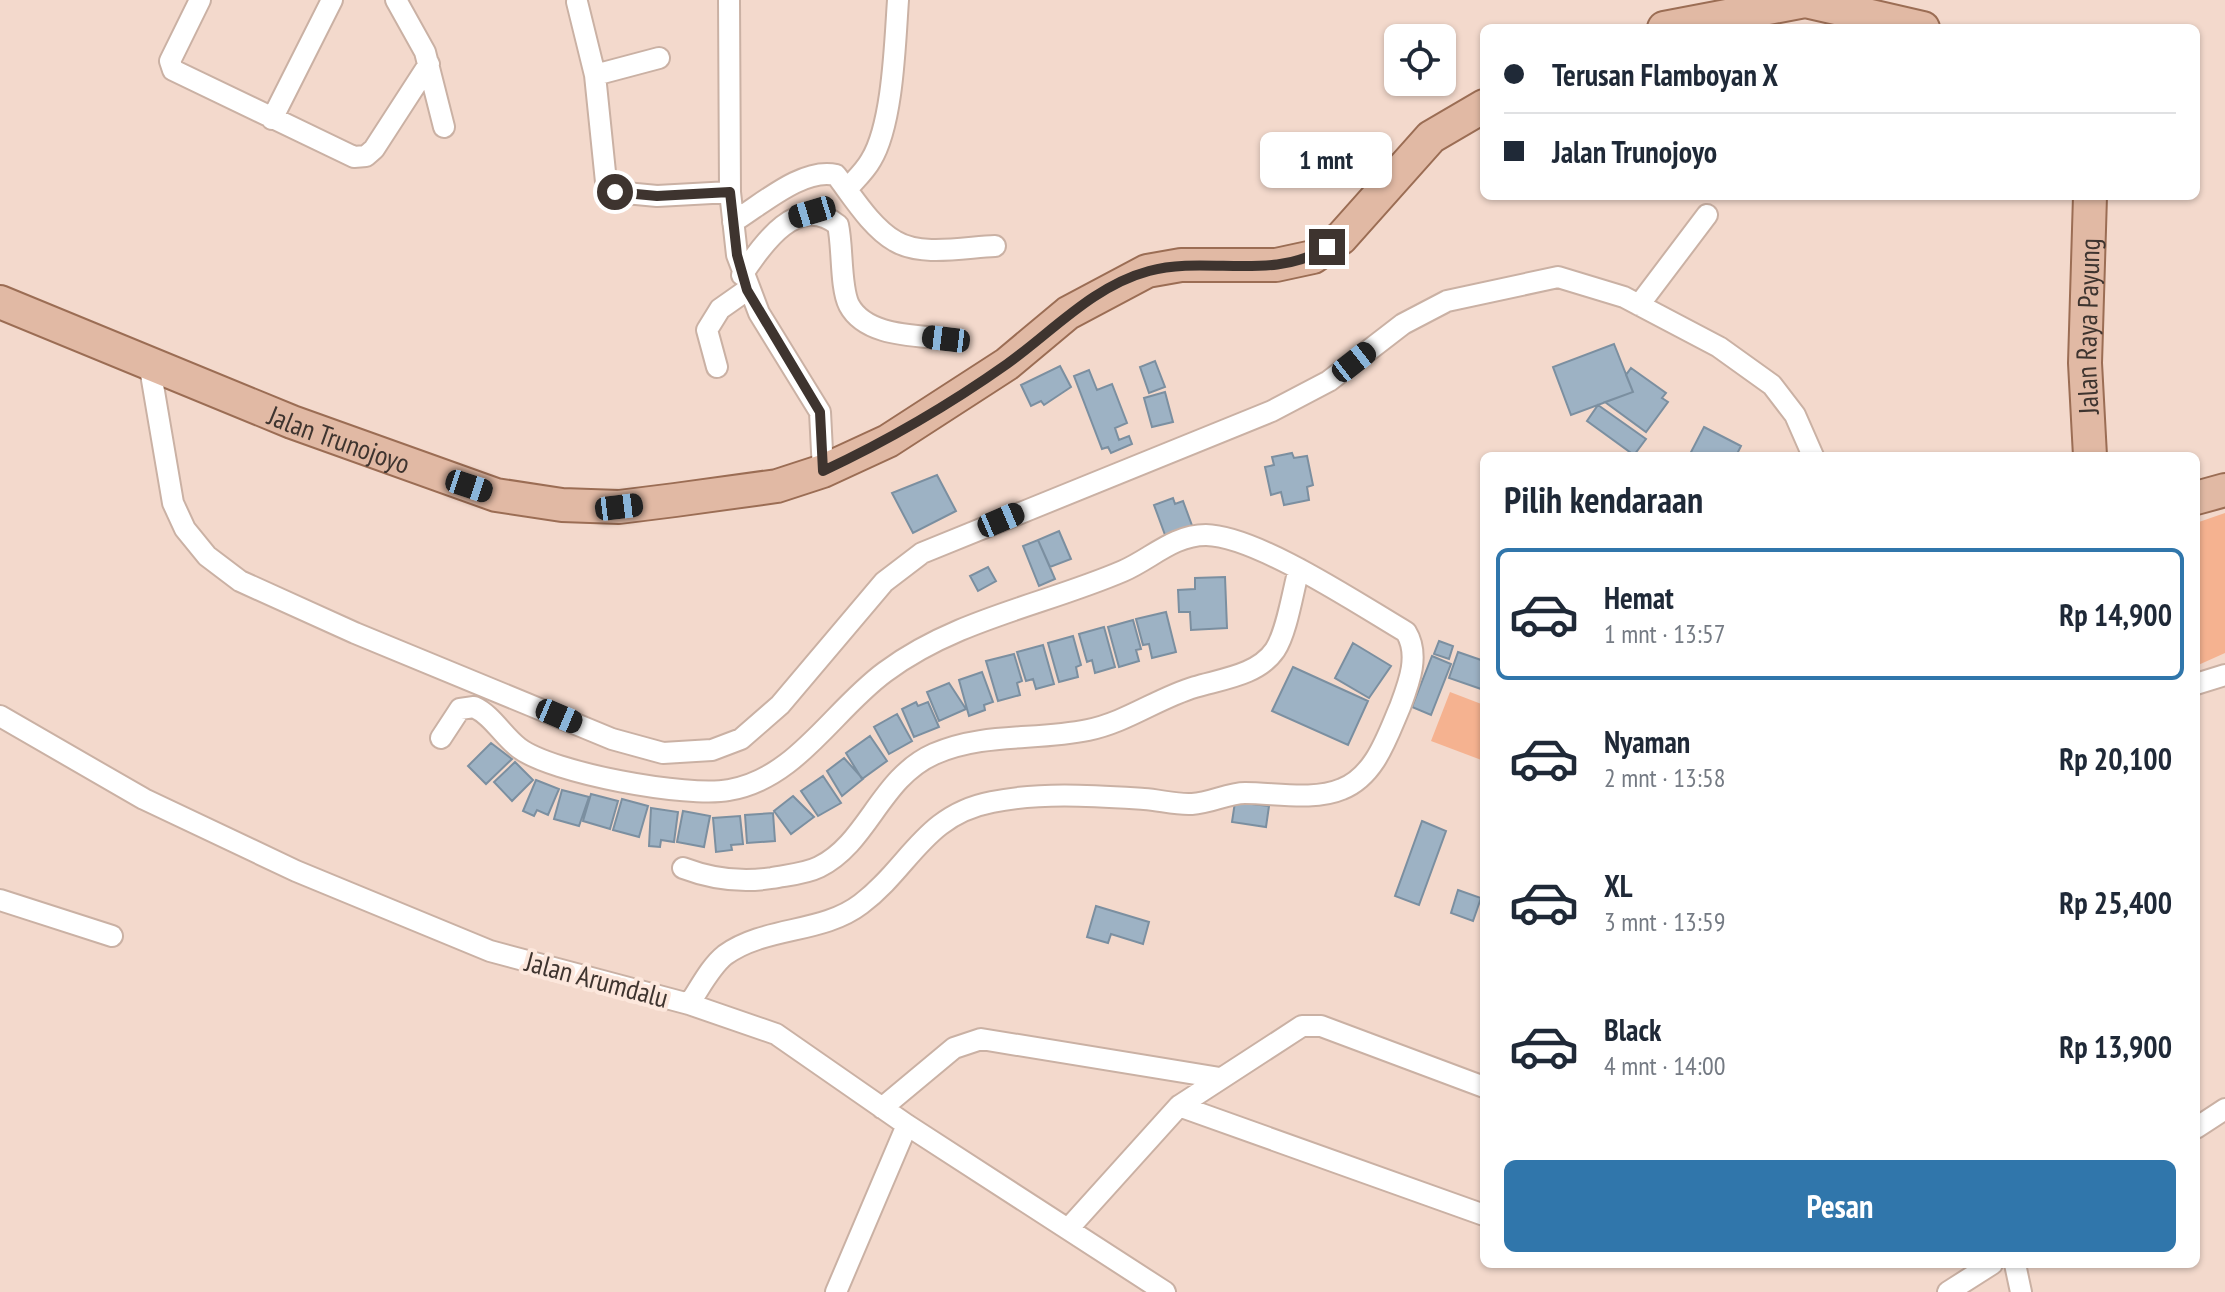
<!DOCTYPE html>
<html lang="id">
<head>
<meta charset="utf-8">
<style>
	body { margin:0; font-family:"PT Sans Narrow",sans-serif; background:#f2f2f3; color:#1f2937; height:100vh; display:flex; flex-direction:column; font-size:30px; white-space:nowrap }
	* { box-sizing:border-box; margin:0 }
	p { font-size:26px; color:#747a83 }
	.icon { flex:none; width:44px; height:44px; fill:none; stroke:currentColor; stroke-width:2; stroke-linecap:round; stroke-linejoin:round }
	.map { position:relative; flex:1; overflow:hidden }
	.details { position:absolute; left:1480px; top:452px; width:720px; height:816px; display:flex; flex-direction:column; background:#fff; border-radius:12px; box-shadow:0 2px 6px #0004 }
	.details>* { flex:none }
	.hud { position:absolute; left:1480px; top:24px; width:720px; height:176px; border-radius:12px; box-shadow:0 2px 6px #0004; display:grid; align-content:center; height:176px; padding:0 24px; background:#fff }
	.buttons { position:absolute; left:1384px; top:24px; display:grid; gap:16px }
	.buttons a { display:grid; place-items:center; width:72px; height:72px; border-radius:12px; background:#fff; box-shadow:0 2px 6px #0004; font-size:40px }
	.end { position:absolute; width:36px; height:36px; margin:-18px; border:10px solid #3e342f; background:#fff; box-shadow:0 0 0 4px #fff }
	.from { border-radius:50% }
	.bubble { position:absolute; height:56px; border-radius:12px; background:#fff; box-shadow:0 2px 6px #0004; font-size:26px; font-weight:800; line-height:56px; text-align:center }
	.car { position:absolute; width:24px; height:48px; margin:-24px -12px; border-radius:10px; box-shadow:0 0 6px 2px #0007; background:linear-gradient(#222 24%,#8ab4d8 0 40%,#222 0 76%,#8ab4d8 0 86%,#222 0) }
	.hud b { display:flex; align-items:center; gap:28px; height:76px; font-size:30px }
	.hud b+b { border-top:2px solid #e0e1e3 }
	.hud i { width:20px; height:20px; background:#1f2937 }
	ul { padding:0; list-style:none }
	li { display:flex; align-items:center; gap:24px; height:132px; margin:0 16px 12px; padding:0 8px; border:4px solid transparent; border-radius:12px }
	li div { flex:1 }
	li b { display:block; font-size:30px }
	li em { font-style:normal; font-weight:800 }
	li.on { border-color:#3076ab }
	li>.icon { width:72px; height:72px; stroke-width:1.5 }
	h2 { padding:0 24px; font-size:36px; line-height:96px }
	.primary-button { display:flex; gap:16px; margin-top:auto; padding:16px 24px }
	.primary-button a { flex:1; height:92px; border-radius:12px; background:#3076ab; color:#fff; font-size:32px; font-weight:800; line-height:92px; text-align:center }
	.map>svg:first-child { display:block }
	.green { fill:#f5b290 }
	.building { fill:#9db2c4; stroke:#7b8fa0; stroke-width:2 }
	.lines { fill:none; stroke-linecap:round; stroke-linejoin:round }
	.minor-casing { stroke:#cab1a4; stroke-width:24 }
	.primary-casing { stroke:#9b6d54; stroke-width:36 }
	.minor { stroke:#fff; stroke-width:20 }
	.primary { stroke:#e1b9a4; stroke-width:32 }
	.route { stroke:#3e342f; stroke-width:10 }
	.labels { text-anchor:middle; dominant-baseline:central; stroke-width:8; stroke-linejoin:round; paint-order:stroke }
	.street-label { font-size:28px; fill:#3e342f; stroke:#fce7dc }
</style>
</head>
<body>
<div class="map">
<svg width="2225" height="1292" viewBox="0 0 2225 1292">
	<rect width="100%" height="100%" fill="#f3d9cc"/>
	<!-- green -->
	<path class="green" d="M2225 513V653L2196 666V523Z
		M1450 692 1484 705V761L1431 741Z"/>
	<!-- building -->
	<path class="building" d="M1614 344 1633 392 1571 415 1553 367Z
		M1155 361 1165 387 1149 393 1140 367Z
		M1060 366 1071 387 1044 405 1041 401 1031 406 1021 385Z
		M1631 368 1666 393 1662 398 1668 402 1646 432 1605 402 1633 392 1626 375Z
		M1089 370 1097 390 1112 384 1127 423 1115 428 1119 440 1129 436 1132 444 1111 453 1108 447 1102 449 1074 376Z
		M1165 392 1173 422 1152 427 1144 398Z
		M1598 405 1646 439 1634 455 1587 421Z
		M1704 427 1741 446 1736 456H1689Z
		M1292 453 1294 458 1307 456 1313 485 1307 487 1309 500 1284 505 1281 492 1271 495 1265 467 1274 465 1272 457Z
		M937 475 956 511 913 533 892 493Z
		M1173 498 1175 504 1183 501 1194 531 1168 543 1154 505Z
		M1059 531 1071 559 1050 567 1038 540Z
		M1038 540 1055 579 1039 586 1023 546Z
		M988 567 996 581 978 591 970 576Z
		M1225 577 1227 628 1191 630 1190 612H1179L1178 590 1195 589V578Z
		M1166 612 1176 652 1152 658 1149 644 1143 645 1136 619Z
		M1133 620 1141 649 1136 650 1139 661 1119 667 1108 627Z
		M1104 627 1115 667 1095 673 1092 660 1087 662 1079 634Z
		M1073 636 1081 665 1076 667 1078 677 1059 682 1048 643Z
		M1439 641 1453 646 1449 659 1434 654Z
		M1353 643 1391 666 1369 698 1335 678Z
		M1043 645 1054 684 1036 689 1033 679 1026 681 1017 652Z
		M1458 652 1484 661V690L1449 678Z
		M1014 654 1022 681 1017 683 1020 695 998 701 986 661Z
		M1432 656 1451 664 1431 715 1412 707Z
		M1293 667 1368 701 1348 745 1272 711Z
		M982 672 993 702 984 705 985 710 969 716 959 680Z
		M949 683 966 709 939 721 927 692Z
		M916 702 918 706 928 702 939 727 914 737 902 709Z
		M897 714 912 741 889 754 874 727Z
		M870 736 887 761 862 779 846 753Z
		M491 743 512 759 486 784 468 766Z
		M844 758 863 779 842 796 827 771Z
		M515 762 533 780 512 801 494 782Z
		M823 776 841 803 818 816 801 791Z
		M536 780 559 789 548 815 537 810 534 816 523 811Z
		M562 790 589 797 579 826 554 819Z
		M591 794 618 801 610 829 583 821Z
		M793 796 814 817 791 834 774 811Z
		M622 799 648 806 639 837 613 830Z
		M1235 802 1269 806 1266 827 1232 822Z
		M651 808 678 812 674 842 661 840 660 847 649 846Z
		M683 811 710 816 704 847 677 842Z
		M773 813 775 841 747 843 745 815Z
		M740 816 743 844 731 845 732 850 716 852 713 818Z
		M1422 821 1446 831 1419 905 1395 896Z
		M1458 890 1481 898 1473 921 1451 913Z
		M1096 906 1149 922 1143 944 1111 934 1108 943 1087 937Z"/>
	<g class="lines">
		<defs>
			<path id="minor" d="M200 0 170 61 173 70 354 157 366 156 374 149 429 64
				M396 0 425 52 444 127
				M729 0 730 192 737 255 759 313 820 412 823 471
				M577 2 595 75 606 182 615 192 657 196 730 192
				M595 75 659 58
				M272 119 332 0
				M847 189C855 180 865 171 871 160 893 124 895 42 898 0
				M733 222C761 205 803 167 836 175 853 197 871 227 895 241 921 257 966 247 995 246
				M742 275C763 243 798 193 838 225 843 247 840 287 849 305 866 337 916 335 946 339
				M1639 305 1707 215
				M149 362 173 503 185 529 207 556 240 581 355 633 612 739 663 753 712 750 741 739 780 705 884 582 922 553 1272 411 1329 381 1403 324 1447 301 1558 277 1624 297 1719 347 1772 385 1795 415 1813 456
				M717 367 707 330 720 309 747 290
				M2196 684 2225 675
				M0 716 144 799 296 871 490 951 689 1004 776 1034 907 1125 1165 1292
				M441 738 460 709 474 707C492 715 503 736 519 748 552 773 688 798 729 790 796 779 833 710 885 672 956 619 1044 605 1123 571 1151 559 1173 535 1206 535 1257 536 1360 605 1406 632 1420 655 1409 683 1400 707 1387 737 1375 776 1342 789 1314 801 1275 793 1245 793 1228 793 1211 803 1192 804 1176 805 1160 800 1144 799 1095 796 1040 792 992 802 924 815 910 867 861 904 822 934 765 926 725 955 710 967 700 988 689 1004
				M683 868C712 879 741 883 772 878 787 875 805 874 819 867 868 843 880 778 934 754 984 732 1036 741 1088 730 1127 722 1158 698 1195 687 1222 679 1258 675 1275 650 1287 632 1293 590 1299 569
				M0 900 112 936
				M1179 1106 1302 1026H1321L1484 1087
				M882 1108 954 1048 981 1039 1220 1078
				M2196 1128 2225 1109
				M1068 1229 1179 1106 1484 1215
				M2015 1264 2021 1292
				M836 1292 907 1125
				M1948 1292 1992 1264"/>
			<g id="primary">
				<path d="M1664 28 1805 1 1923 28"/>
				<path id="s1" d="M0 302 292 422 496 495 562 505 619 507 675 500 777 486 823 471 888 441 1007 364 1068 313 1147 271 1181 265H1276L1313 257 1341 238 1431 137 1484 106"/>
				<path id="s2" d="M2090 456 2085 363 2090 196"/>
				<path d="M2196 498 2225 490"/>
			</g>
		</defs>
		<!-- minor casing -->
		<use href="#minor" class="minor-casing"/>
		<!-- primary casing -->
		<use href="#primary" class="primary-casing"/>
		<!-- minor -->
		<use href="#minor" class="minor"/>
		<!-- primary -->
		<use href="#primary" class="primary"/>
	</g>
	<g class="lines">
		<!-- route -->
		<path class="route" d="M615 192 657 196 730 192 737 255 747 290 820 412 823 471C887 441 949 405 1007 364 1052 332 1093 286 1149 271 1206 255 1275 282 1327 247"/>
	</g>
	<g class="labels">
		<!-- street labels -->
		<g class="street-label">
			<text stroke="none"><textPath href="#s2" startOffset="130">Jalan Raya Payung</textPath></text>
			<text stroke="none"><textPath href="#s1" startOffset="366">Jalan Trunojoyo</textPath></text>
			<text transform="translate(597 979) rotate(15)">Jalan Arumdalu</text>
		</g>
	</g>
</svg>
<div class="buttons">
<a><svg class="icon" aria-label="locate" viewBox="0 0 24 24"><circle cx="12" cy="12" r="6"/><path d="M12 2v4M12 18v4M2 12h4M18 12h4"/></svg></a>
</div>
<i class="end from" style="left:615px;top:192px"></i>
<i class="end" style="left:1327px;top:247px"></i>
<div class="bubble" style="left:1260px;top:132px;width:132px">1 mnt</div>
<i class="car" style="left:812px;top:212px;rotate:253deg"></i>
<i class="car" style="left:946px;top:339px;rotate:277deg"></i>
<i class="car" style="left:1354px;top:362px;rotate:52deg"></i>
<i class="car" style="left:469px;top:486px;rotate:108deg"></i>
<i class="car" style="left:619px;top:507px;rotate:83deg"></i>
<i class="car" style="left:1001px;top:520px;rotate:67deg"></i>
<i class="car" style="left:559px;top:716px;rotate:113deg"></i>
<div class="hud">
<b><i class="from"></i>Terusan Flamboyan X</b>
<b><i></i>Jalan Trunojoyo</b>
</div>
<section class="details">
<h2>Pilih kendaraan</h2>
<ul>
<li class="on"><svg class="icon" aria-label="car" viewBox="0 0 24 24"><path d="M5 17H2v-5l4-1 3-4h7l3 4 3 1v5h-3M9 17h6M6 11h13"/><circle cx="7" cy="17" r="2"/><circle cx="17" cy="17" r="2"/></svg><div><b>Hemat</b><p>1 mnt · 13:57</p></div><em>Rp 14,900</em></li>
<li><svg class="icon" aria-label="car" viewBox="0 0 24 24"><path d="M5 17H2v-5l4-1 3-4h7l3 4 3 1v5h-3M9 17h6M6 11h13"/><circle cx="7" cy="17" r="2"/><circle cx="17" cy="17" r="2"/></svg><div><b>Nyaman</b><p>2 mnt · 13:58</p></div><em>Rp 20,100</em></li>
<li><svg class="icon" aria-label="car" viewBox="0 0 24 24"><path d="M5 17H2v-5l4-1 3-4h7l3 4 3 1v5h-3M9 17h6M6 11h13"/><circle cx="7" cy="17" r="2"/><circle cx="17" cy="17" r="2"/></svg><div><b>XL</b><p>3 mnt · 13:59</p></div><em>Rp 25,400</em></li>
<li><svg class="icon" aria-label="car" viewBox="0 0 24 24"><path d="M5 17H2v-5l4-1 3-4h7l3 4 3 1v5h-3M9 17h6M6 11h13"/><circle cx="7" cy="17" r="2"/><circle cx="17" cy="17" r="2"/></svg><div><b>Black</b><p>4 mnt · 14:00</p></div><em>Rp 13,900</em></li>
</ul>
<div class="primary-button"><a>Pesan</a></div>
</section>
</div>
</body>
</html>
